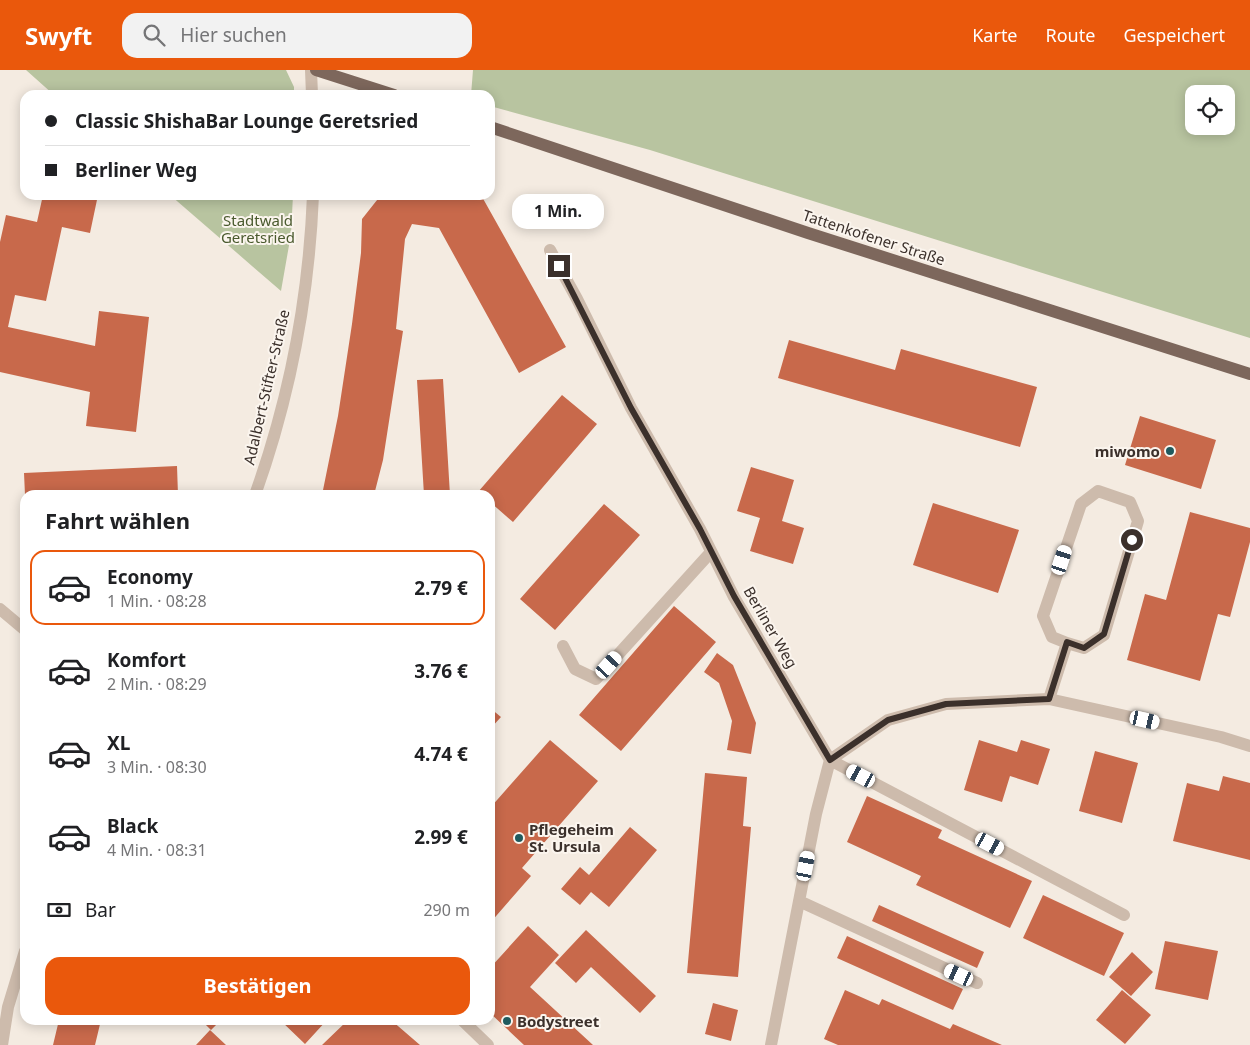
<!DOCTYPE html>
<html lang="de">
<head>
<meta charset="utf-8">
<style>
	body { margin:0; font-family:"Noto Sans",sans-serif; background:#f2f2f2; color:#202124; height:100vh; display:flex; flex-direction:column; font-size:19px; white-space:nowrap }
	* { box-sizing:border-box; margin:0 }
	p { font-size:16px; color:#757577 }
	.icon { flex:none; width:28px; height:28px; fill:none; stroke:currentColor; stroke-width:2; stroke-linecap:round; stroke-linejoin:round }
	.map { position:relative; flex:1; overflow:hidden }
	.drawer { position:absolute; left:20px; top:420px; width:475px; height:535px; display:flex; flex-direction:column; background:#fff; border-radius:15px; box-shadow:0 2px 12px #0003 }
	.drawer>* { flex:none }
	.guide { position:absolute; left:20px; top:20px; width:475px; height:110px; border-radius:15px; box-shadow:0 2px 12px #0003; display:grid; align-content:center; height:110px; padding:0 25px; background:#fff }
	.tools { position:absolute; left:1185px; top:15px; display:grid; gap:10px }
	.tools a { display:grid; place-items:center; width:50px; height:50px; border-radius:10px; background:#fff; box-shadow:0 2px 12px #0003; font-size:25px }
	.end { position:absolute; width:22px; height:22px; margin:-11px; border:6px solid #3b302b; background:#fff; box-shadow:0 0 0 2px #fff }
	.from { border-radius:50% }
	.bubble { position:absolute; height:35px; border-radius:15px; background:#fff; box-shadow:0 2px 12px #0003; font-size:16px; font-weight:700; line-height:35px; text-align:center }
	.car { position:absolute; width:15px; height:30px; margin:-15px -8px; border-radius:6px; box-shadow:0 0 4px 1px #0007; background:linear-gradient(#fff 24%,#345 0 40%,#fff 0 76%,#345 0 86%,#fff 0) }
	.guide b { display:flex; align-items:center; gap:18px; height:48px; font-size:19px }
	.guide b+b { border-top:1px solid #e0e0e0 }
	.guide i { width:12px; height:12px; background:#202124 }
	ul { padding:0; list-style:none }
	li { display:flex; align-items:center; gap:15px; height:75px; margin:0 10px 8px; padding:0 15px; border:2px solid transparent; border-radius:15px }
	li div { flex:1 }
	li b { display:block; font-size:19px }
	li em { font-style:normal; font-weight:700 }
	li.current { border-color:#ea580c }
	li>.icon { width:45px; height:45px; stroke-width:1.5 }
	h2 { padding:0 25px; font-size:22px; line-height:60px }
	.pay { display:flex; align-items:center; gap:12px; height:55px; padding:0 25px; font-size:19px }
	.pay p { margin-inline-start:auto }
	.primary-button { display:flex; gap:10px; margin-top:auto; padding:10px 25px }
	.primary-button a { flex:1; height:58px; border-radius:15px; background:#ea580c; color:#fff; font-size:20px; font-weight:700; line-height:58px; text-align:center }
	header { display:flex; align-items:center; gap:30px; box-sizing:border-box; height:70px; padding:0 25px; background:#ea580c; color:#fff }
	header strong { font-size:24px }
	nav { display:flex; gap:28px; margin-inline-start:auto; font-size:18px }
	.search { width:350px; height:45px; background:#f2f2f2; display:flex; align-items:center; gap:12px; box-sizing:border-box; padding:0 18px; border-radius:15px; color:#757577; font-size:19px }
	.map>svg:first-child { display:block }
	.green { fill:#b8c4a0; fill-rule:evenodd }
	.building { fill:#c8694b }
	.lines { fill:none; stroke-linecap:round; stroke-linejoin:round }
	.minor { stroke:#cdbbac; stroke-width:12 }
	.major { stroke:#7d675c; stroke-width:12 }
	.route { stroke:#3b302b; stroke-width:6 }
	.poi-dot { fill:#1f5a5e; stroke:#fbf5ee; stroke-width:2 }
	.labels { text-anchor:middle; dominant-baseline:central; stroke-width:4; stroke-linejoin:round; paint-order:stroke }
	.park-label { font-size:15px; fill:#4a5a2e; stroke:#fbf5ee }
	.street-label { font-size:15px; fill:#3b302b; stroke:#fbf5ee }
	.poi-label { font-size:15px; font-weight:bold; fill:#3b302b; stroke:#fbf5ee; text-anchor:start }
</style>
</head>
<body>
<header>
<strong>Swyft</strong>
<div class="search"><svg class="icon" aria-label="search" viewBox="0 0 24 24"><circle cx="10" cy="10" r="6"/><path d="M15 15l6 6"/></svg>Hier suchen</div>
<nav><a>Karte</a><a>Route</a><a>Gespeichert</a></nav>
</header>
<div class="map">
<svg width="1250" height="975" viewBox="0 0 1250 975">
	<rect width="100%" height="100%" fill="#f4ebe1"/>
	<!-- green -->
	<path class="green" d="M26 0H286L294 17V25H54Z
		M473 0H1250V268L650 80 490 36V25H471ZM1194 24H1226V56H1194Z
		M170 125H293L291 164 281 221Z"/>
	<!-- building -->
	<path class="building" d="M43 125H98L90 163 62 157 46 231 15 225 8 257 95 276 99 241 149 247 136 362 86 356 90 322 0 302V172L6 145 37 152Z
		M381 125H481L566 277 519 303 439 158 412 154 405 169 396 259 403 261 383 390 374 425H322L338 346 352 254 361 183 362 149Z
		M789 270 895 300 901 279 1037 317 1020 377 778 308Z
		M443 309 450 425H424L417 310Z
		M562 325 597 354 513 452 490 432V425H482L478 422Z
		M1140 346 1216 370 1201 419 1125 395Z
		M177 396 178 425H25L24 403Z
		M751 397 794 410 782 451 804 458 793 494 750 481 760 448 737 441Z
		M933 433 1019 460 998 523 913 495Z
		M604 434 640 465 555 560 520 529Z
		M1190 442 1250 458V472L1230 547 1218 544 1200 611 1127 590 1145 524 1166 530Z
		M674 536 716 572 621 681 579 645Z
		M717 583 733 595 756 653 751 684 727 680 732 651 719 613 704 602Z
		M490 638 501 647 490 659Z
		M550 670 598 711 522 798 531 806 490 853V738Z
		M979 670 1017 682 1021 670 1050 679 1038 715 1010 706 1002 732 964 720Z
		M1095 681 1138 693 1122 753 1079 741Z
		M705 703 747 707 743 756 751 757 738 907 687 903Z
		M1223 706 1250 713V790L1173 771 1187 713 1219 721Z
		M867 726 942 760 938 768 1032 811 1010 858 916 815 921 806 847 772Z
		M630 757 657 780 609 837 591 822 580 835 561 819 580 797 589 805Z
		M1043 825 1124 863 1104 906 1023 868Z
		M879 835 984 882 977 898 872 851Z
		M528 856 559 885 530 917 593 975H524L490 943V898Z
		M586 860 656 926 640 943 591 897 576 913 555 893Z
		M847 866 963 919 953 940 837 888Z
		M1165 871 1218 881 1208 930 1155 919Z
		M1132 882 1153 902 1131 926 1109 907Z
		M845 920 879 935 882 929 950 959 953 954 1002 975H838L824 969Z
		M1122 920 1151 945 1125 974 1096 950Z
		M713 933 738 940 731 971 705 964Z
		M59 950H101L95 975H53Z
		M201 950H221L211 960Z
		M280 950H327L305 974Z
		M348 950H391L420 975H322Z
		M210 960 226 975H196Z"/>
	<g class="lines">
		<!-- minor -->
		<path class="minor" d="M311 0 312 25
			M550 180 577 229 631 338 700 459 734 527 830 690 816 744 771 975
			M255 425C289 330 309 226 313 125
			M0 539 25 560
			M563 576 575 599 596 609 711 482
			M1049 629 1067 573 1084 578 1104 565 1138 451 1130 432 1098 421 1081 434 1043 546 1052 567 1067 573
			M830 690 888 650 946 634 1049 629 1221 667 1250 676
			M830 690 1124 845
			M799 831 977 913
			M462 950 488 975
			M2 975 8 937 25 881"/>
		<!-- major -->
		<path class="major" d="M316 0 394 25
			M490 57 808 163 1250 304"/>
	</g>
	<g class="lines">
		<!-- route -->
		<path class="route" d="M559 196 631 338 700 459 734 526 830 690 888 650 946 634 1049 629 1067 572 1084 578 1104 564 1132 470"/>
	</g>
	<!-- markers -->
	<g class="poi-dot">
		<circle cx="1170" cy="381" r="5"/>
		<circle cx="519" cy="768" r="5"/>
		<circle cx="507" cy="951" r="5"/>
	</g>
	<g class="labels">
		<!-- park labels -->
		<g class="park-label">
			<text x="258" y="150">Stadtwald<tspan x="258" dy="17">Geretsried</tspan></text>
		</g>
		<!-- street labels -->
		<g class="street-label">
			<text transform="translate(874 167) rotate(18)">Tattenkofener Straße</text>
			<text transform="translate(266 317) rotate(-77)">Adalbert-Stifter-Straße</text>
			<text transform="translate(771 557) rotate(60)">Berliner Weg</text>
		</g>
		<!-- poi labels -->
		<g class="poi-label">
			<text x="1160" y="381" text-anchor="end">miwomo</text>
			<text x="529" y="759">Pflegeheim<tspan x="529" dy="17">St. Ursula</tspan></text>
			<text x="517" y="951">Bodystreet</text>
		</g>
	</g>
</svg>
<div class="tools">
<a><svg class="icon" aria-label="locate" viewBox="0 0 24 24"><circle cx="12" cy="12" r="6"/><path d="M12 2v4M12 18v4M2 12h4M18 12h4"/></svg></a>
</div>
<i class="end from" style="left:1132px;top:470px"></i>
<i class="end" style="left:559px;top:196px"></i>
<div class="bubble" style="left:512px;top:124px;width:92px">1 Min.</div>
<i class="car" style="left:1062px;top:490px;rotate:18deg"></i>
<i class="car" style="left:609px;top:595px;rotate:42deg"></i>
<i class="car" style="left:1145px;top:650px;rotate:103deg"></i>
<i class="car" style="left:861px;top:706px;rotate:298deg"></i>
<i class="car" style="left:990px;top:774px;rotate:118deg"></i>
<i class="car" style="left:806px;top:796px;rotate:11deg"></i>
<i class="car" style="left:959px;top:905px;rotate:295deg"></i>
<div class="guide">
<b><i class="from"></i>Classic ShishaBar Lounge Geretsried</b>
<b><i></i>Berliner Weg</b>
</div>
<section class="drawer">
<h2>Fahrt wählen</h2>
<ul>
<li class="current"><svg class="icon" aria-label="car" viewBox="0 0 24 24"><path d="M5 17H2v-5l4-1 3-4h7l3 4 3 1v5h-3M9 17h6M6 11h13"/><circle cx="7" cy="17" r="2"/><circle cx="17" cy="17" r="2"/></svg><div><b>Economy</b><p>1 Min. · 08:28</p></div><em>2.79 €</em></li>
<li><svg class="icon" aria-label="car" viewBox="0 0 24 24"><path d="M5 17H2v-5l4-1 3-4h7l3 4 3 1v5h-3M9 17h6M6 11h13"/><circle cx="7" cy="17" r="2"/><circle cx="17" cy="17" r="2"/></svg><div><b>Komfort</b><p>2 Min. · 08:29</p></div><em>3.76 €</em></li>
<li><svg class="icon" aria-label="car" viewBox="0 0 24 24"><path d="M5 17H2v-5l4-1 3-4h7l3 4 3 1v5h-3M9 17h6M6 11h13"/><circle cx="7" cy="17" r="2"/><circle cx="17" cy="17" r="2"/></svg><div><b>XL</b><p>3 Min. · 08:30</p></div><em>4.74 €</em></li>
<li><svg class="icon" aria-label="car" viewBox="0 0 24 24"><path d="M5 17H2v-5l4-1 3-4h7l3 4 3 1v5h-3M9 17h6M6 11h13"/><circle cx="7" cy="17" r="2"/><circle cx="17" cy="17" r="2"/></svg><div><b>Black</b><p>4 Min. · 08:31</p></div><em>2.99 €</em></li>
</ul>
<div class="pay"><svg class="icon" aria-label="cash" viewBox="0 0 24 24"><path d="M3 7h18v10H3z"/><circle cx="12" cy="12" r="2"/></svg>Bar<p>290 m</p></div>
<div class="primary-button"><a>Bestätigen</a></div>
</section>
</div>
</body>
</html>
